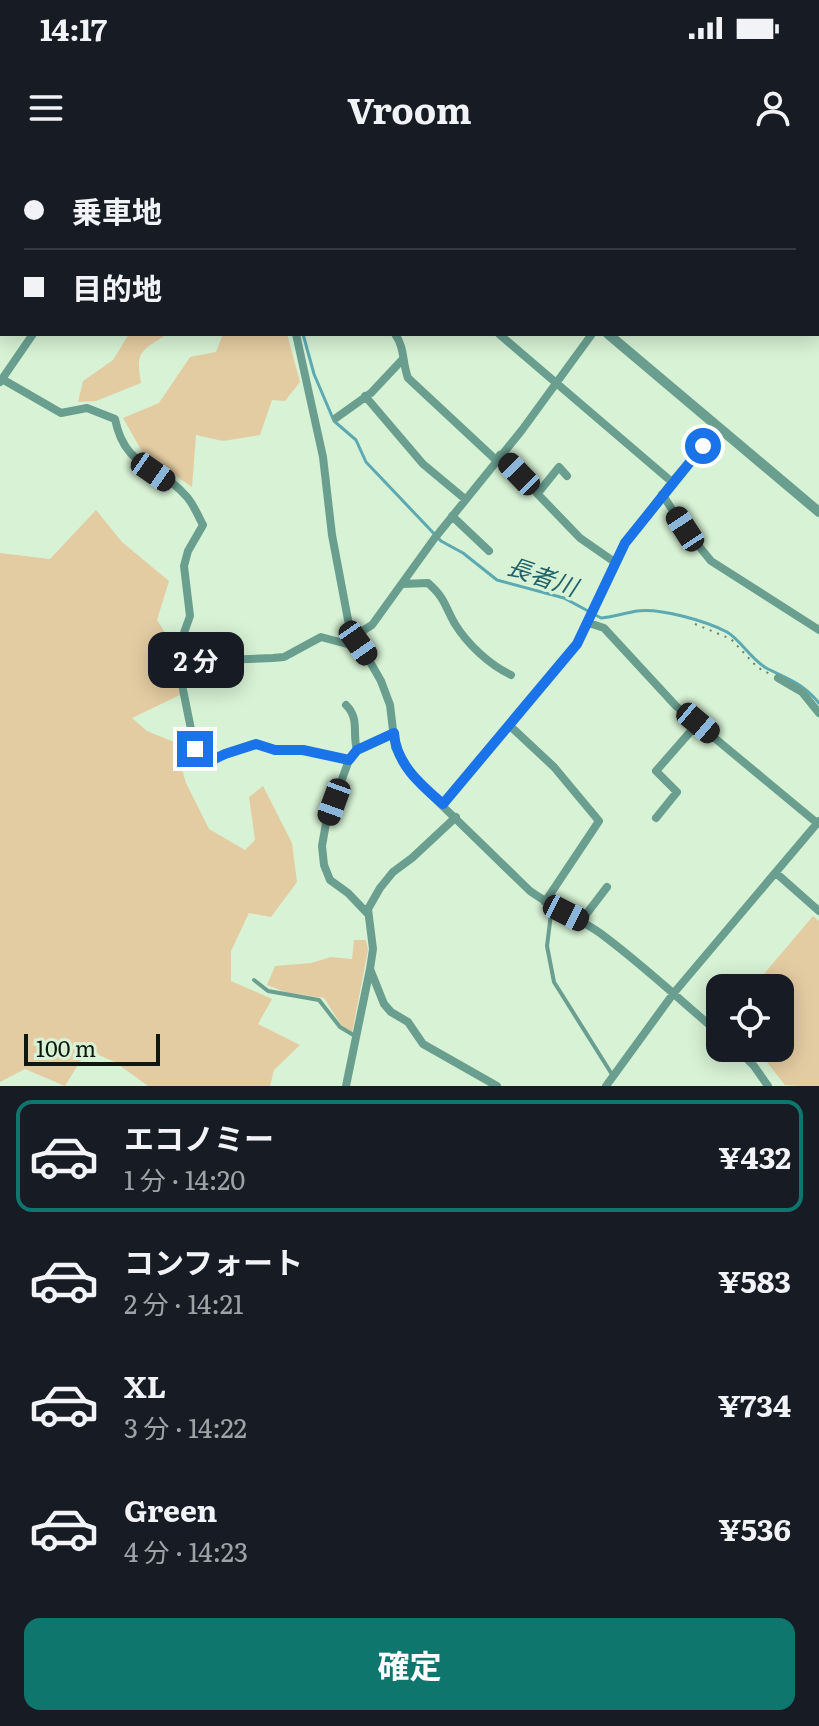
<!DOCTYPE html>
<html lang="ja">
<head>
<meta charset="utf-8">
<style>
	body { margin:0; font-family:Literata,"Noto Sans JP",serif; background:#20242c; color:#f1f3f6; height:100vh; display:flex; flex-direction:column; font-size:30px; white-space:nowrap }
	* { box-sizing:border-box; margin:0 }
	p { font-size:26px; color:#9ea1a6 }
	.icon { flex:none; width:44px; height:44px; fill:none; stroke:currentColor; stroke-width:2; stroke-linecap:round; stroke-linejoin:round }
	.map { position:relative; height:926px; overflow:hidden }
	.details { display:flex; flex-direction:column; background:#171b24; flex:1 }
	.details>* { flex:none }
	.banner { position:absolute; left:0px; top:0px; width:820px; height:176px; box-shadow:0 4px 20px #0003; display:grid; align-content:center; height:176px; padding:0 24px; background:#171b24 }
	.fabs { position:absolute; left:706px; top:814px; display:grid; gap:16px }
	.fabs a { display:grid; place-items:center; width:88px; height:88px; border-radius:16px; background:#171b24; box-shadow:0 4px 20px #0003; font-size:40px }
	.scale { position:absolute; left:24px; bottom:20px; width:136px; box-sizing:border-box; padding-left:8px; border:4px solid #0f180e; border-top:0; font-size:22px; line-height:28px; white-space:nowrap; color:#0f180e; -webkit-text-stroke:6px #d7f2d5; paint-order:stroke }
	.end { position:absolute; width:36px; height:36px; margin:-18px; border:10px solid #1a73e8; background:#fff; box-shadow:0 0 0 4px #fff }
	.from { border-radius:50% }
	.bubble { position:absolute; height:56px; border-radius:16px; background:#171b24; box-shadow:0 4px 20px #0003; font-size:26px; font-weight:700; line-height:56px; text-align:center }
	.car { position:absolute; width:24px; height:48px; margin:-24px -12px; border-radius:10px; box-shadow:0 0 6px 2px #0007; background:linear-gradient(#222 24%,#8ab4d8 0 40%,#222 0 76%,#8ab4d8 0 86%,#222 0) }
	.banner b { display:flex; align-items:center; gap:28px; height:76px; font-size:30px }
	.banner b+b { border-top:2px solid #363941 }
	.banner i { width:20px; height:20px; background:#f1f3f6 }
	ul { padding:14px 0 0; list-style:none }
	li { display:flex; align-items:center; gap:24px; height:112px; margin:0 16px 12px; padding:0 8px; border:4px solid transparent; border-radius:16px }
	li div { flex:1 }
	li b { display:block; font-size:30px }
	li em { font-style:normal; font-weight:700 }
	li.selected { border-color:#0f766e }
	li>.icon { width:72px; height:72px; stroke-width:1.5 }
	.action { display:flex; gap:16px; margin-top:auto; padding:16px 24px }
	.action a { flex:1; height:92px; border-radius:16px; background:#0f766e; color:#fff; font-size:32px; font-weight:700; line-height:92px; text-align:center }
	.status { display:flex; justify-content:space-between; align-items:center; height:56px; padding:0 40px; background:#171b24; direction:ltr }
	.status svg { height:22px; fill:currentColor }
	header { display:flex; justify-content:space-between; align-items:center; height:104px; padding:0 24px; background:#171b24; font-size:36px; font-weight:700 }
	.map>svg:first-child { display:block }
	.green { fill:#e4cca2 }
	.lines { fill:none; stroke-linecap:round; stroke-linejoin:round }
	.stream { stroke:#5da9b2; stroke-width:3 }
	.path { stroke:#6e806d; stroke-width:2; stroke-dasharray:2 6; stroke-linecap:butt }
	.service { stroke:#6a9f90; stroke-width:4 }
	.minor { stroke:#6a9f90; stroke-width:8 }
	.tertiary { stroke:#6a9f90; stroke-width:10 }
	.route { stroke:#1a73e8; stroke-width:10 }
	.labels { text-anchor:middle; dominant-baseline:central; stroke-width:6; stroke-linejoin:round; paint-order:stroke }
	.water-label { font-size:24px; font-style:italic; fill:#226168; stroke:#d7f2d5 }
</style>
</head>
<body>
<div class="status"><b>14:17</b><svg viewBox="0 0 49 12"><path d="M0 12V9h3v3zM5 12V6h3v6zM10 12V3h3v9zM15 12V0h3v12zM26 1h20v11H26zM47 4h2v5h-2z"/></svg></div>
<header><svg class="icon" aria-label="menu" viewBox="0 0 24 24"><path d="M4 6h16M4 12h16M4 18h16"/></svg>Vroom<svg class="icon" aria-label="person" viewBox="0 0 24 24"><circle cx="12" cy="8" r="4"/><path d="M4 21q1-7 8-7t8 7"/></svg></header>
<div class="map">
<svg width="819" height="926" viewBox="0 0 819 926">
	<rect width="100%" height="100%" fill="#d7f2d5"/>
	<!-- green -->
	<path class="green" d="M129 174H167C142 191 135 190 141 223L96 241 78 242 83 221 113 200Z
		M223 174H287L300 222 285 241 272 240 260 275 223 281 196 275 192 327 143 293 123 258 159 243 190 197 216 192Z
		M96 350 122 382 169 421 157 460 173 485 180 535 132 558 147 571 174 582 186 623 209 669 245 690 255 680 249 637 263 626 292 683 297 722 271 757 249 753 231 791V821L272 839 258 864 300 885 274 910 270 926H148L115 902 87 890 65 926 25 909 0 922V393L50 399Z
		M813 756 819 761V926C809 926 794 926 785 925 783 923 761 894 756 888H780V828H752Z
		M354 780H366L368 790 352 873 343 868 324 838 285 832 267 825 275 806 311 803 331 797 352 799Z"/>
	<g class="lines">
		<!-- stream -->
		<path class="stream" d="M282 0V2
			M303 174 314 214 334 261 356 280 366 302 441 381 463 393 497 420 564 438 601 458C613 457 625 453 637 451 661 448 706 461 727 472 742 481 751 500 768 509 790 520 802 523 819 543"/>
		<!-- path -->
		<path class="path" d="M695 464 731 479 757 507 770 514"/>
		<!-- service -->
		<path class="service" d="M552 746 547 786 554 822 613 916
			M254 820 268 831 319 840 340 867 355 876"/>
		<!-- minor -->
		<path class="minor" d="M0 0 2 4
			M155 0 157 2
			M559 0 561 2
			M626 0 627 2
			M343 2 344 0
			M518 2 519 0
			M738 2 740 0
			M818 168 819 169
			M296 174 323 297 332 375 349 465 381 521 390 545 395 587 403 602 423 627 530 731C552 747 577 757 600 773 642 804 680 840 720 874
			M395 174C405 188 402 202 408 218L496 300
			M499 174 672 322
			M2 219 61 253 87 248 115 259C125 310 159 304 187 337 194 345 198 356 203 365L188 391 184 406 190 456 176 495 197 501 273 498 284 497 321 477 347 484 358 483
			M0 222 33 174
			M365 236 423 304 465 339
			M336 258 371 233 402 200
			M500 295 580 378 616 403
			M538 333 559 307 567 316
			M662 334 685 369 711 401 819 470
			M452 356 489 391
			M402 424 428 423C446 439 444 445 455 464 468 485 490 505 511 515
			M589 463 604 468 676 546 817 663
			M354 476 372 465 434 379 522 270 592 174
			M176 495 195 589 201 601 208 602 225 594 256 584 275 590H303L349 600
			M778 518 802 532 819 553
			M346 545C360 559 352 573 357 590
			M509 565 554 607 599 661 545 742
			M443 644 577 484 625 383 672 322 719 268
			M456 657 412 698 393 712 380 728 368 749 373 789 370 809 384 844 391 852 408 862 423 884 497 926
			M656 658 677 632 656 611 698 563
			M776 713 819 751
			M368 754 348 733 330 720 324 705 322 686 326 663 349 600 357 590 394 573
			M581 761 607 727
			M736 888 754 906 768 926
			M346 926 370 809
			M606 926 673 834 819 661"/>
		<!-- tertiary -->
		<path class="tertiary" d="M398 0 400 2
			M608 174 819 352"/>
	</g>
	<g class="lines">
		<!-- route -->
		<path class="route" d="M195 589 201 601 208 602 225 594 256 584 275 590H303L349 600 357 590 394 573C396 604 421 625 443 644L577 484 625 383 703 286"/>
	</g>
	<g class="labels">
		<!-- water labels -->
		<g class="water-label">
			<text transform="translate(543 415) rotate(19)">長者川</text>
		</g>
	</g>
</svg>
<div class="fabs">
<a><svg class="icon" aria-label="locate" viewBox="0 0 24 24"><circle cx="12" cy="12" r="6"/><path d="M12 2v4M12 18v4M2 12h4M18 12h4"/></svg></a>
</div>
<div class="scale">100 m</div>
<i class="end from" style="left:703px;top:286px"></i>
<i class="end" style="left:195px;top:589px"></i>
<div class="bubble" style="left:148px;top:472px;width:96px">2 分</div>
<i class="car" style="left:153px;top:312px;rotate:125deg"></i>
<i class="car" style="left:519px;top:314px;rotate:316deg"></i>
<i class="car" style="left:685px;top:369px;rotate:327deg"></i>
<i class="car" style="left:358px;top:483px;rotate:145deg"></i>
<i class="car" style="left:698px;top:563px;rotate:130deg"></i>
<i class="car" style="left:334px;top:642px;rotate:200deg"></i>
<i class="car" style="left:566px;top:753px;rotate:117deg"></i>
<div class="banner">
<b><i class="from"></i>乗車地</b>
<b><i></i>目的地</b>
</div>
</div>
<section class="details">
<ul>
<li class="selected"><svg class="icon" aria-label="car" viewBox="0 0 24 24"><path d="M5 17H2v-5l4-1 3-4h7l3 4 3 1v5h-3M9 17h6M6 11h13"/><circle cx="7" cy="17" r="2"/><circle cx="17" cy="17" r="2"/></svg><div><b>エコノミー</b><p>1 分 · 14:20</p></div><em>¥432</em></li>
<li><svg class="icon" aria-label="car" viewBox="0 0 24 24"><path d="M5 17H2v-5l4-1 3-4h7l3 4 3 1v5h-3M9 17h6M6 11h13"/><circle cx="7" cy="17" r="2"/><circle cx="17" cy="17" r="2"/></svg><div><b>コンフォート</b><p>2 分 · 14:21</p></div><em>¥583</em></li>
<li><svg class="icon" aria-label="car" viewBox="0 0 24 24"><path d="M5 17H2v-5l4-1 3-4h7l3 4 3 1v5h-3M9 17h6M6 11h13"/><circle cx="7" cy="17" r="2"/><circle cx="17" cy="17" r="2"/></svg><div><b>XL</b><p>3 分 · 14:22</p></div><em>¥734</em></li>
<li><svg class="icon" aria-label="car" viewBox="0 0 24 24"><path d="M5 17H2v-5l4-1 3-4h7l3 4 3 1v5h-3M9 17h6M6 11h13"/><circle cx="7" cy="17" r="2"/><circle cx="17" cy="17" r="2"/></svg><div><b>Green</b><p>4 分 · 14:23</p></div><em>¥536</em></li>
</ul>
<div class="action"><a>確定</a></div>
</section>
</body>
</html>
